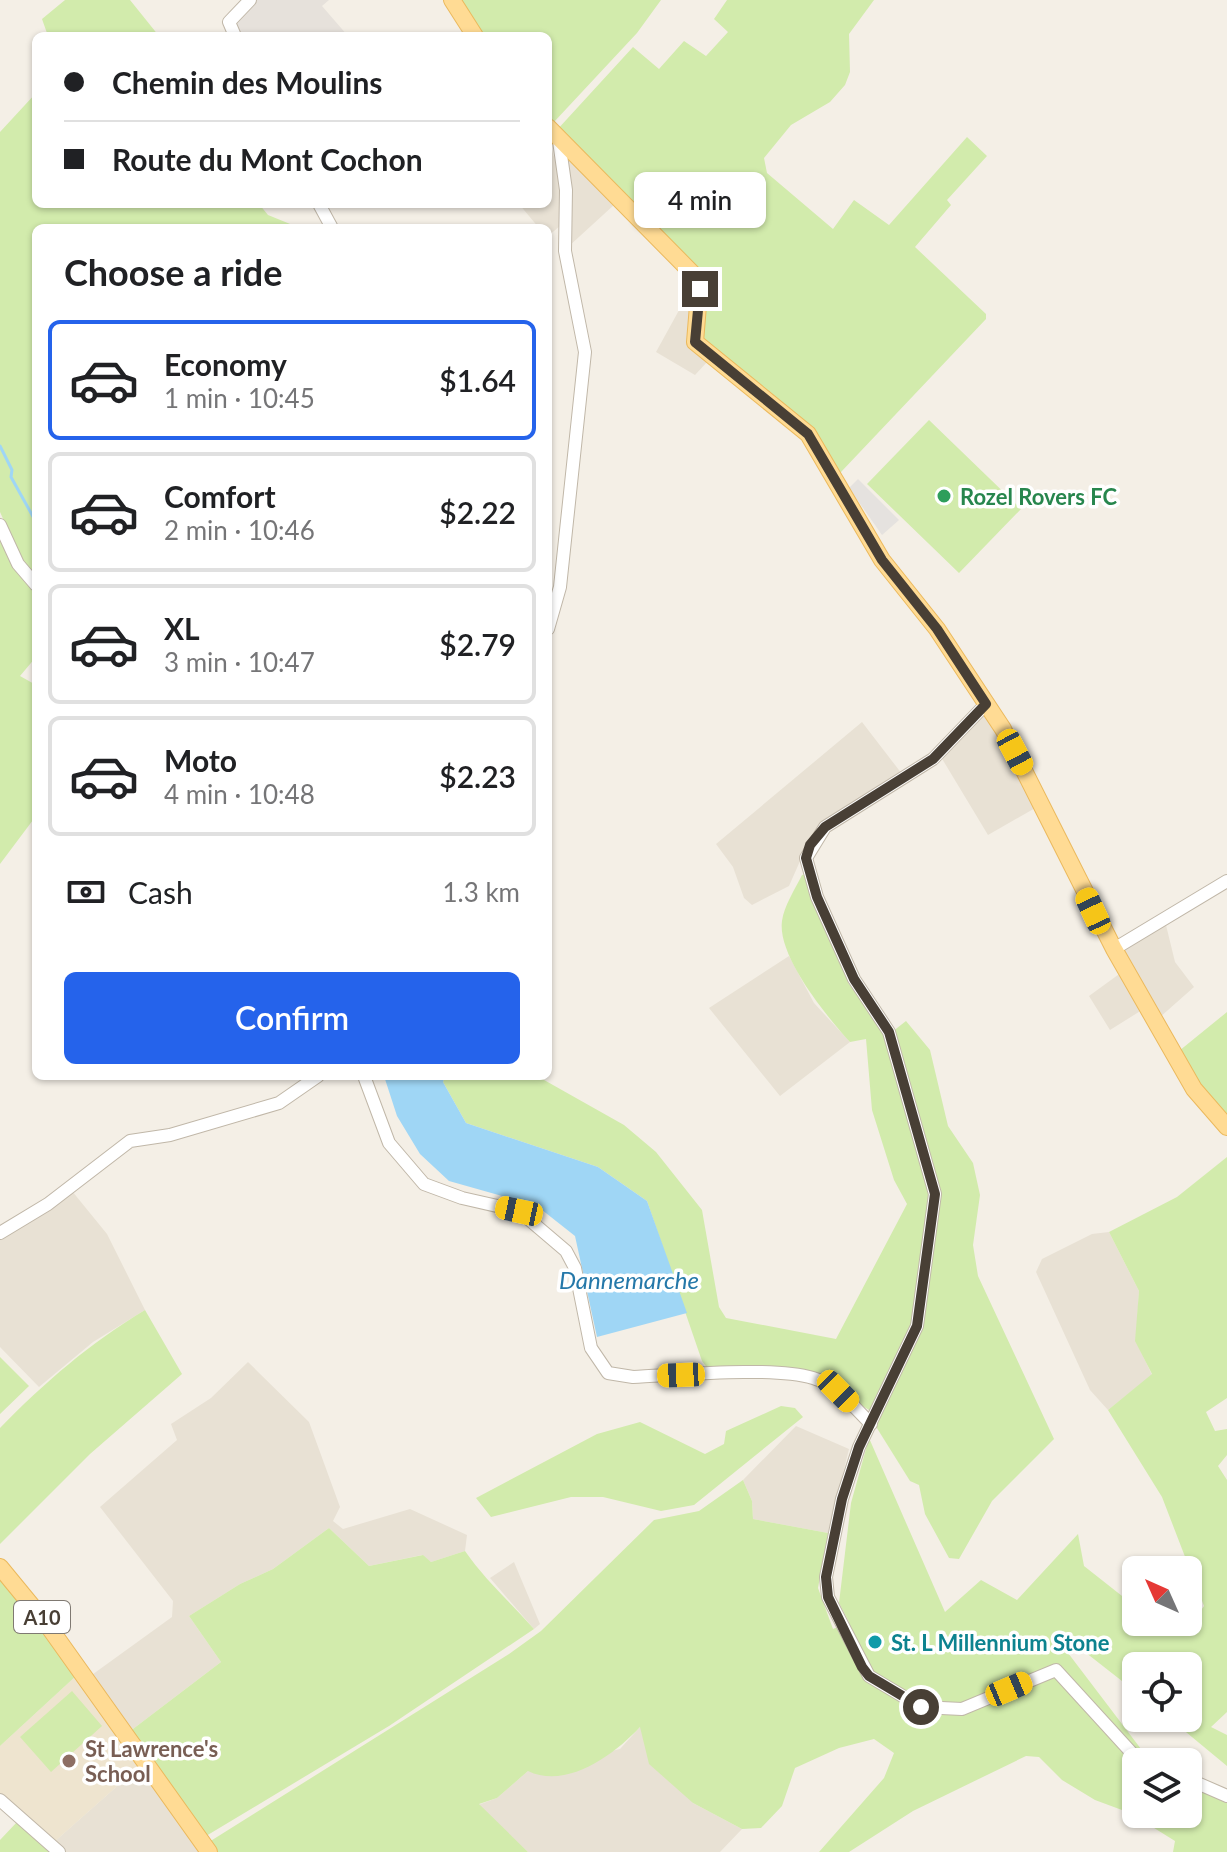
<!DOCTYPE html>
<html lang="en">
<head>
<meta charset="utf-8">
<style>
	body { margin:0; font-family:Lato,sans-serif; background:#f2f2f2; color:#202124; height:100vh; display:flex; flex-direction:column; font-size:30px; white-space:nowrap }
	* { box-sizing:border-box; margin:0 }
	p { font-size:26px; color:#757577 }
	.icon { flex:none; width:44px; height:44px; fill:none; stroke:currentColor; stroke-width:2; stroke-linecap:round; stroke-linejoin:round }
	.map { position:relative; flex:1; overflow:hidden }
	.details { position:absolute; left:32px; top:224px; width:520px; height:856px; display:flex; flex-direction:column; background:#fff; border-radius:12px; box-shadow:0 2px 6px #0004 }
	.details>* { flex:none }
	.banner { position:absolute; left:32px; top:32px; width:520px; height:176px; border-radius:12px; box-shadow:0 2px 6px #0004; display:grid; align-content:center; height:176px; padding:0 32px; background:#fff }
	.needle { width:52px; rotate:315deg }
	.tools { position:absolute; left:1122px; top:1556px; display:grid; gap:16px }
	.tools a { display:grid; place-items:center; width:80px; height:80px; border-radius:12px; background:#fff; box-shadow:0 2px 6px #0004; font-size:40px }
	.end { position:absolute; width:36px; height:36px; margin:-18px; border:10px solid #483f35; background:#fff; box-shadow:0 0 0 4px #fff }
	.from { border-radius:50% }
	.bubble { position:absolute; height:56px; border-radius:12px; background:#fff; box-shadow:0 2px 6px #0004; font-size:26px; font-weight:600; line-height:56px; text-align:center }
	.car { position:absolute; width:24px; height:48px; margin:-24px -12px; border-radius:10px; box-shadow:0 0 6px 2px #0007; background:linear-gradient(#f5c518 24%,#345 0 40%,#f5c518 0 76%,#345 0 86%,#f5c518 0) }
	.banner b { display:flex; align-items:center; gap:28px; height:76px; font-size:30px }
	.banner b+b { border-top:2px solid #e0e0e0 }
	.banner i { width:20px; height:20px; background:#202124 }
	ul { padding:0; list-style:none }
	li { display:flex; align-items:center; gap:24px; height:120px; margin:0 16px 12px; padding:0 16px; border:4px solid #e0e0e0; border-radius:12px }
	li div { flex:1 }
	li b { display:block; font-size:30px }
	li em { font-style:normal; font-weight:600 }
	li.active { border-color:#2563eb }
	li>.icon { width:72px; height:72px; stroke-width:1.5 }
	h2 { padding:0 32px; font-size:36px; line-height:96px }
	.pay { display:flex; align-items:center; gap:20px; height:88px; padding:0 32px; font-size:30px }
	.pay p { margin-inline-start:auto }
	.primary-button { display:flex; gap:16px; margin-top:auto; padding:16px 32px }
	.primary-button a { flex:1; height:92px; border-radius:12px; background:#2563eb; color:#fff; font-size:32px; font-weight:600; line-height:92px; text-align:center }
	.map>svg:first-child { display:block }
	.residential { fill:#e8e1d4 }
	.industrial { fill:#e6e1db }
	.education { fill:#eee4cf }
	.green { fill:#d2ebac }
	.parking { fill:#e5e2df }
	.water { fill:#9fd6f5 }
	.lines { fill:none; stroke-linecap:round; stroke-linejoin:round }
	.stream { stroke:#9fd6f5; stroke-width:3 }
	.minor-casing { stroke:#c0b7a8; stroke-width:14 }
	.major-casing { stroke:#ebb95d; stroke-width:18 }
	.minor { stroke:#fff; stroke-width:12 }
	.major { stroke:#ffdb94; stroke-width:16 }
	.route { stroke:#483f35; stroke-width:10 }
	.leisure-dot { fill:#2e9e5b; stroke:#fff; stroke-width:3 }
	.culture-dot { fill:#0f9aa8; stroke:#fff; stroke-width:3 }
	.education-dot { fill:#8d6e63; stroke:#fff; stroke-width:3 }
	.labels { text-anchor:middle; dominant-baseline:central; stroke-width:7; stroke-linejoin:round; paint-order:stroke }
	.shield { fill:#fff; stroke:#7f7972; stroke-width:2 }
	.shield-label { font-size:20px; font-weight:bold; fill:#483f35 }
	.leisure-label { font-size:22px; font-weight:bold; fill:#27864d; stroke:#fff; text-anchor:start }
	.culture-label { font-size:22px; font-weight:bold; fill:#0d838f; stroke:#fff; text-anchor:start }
	.education-label { font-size:22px; font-weight:bold; fill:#785e54; stroke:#fff; text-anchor:start }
	.water-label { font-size:24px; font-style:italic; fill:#2578a9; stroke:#fff }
</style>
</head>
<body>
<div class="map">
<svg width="1227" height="1852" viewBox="0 0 1227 1852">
	<rect width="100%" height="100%" fill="#f4efe6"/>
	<!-- residential -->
	<path class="residential" d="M548 137 562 184 560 226 548 236V228H539L519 204H548Z
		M569 159 615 204 568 247 564 161Z
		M694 283 687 346 708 361 695 375 656 352Z
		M985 713 1037 807 988 835 941 757Z
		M862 722 902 774 823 824 808 843 789 886 752 905 744 898 733 867 716 844Z
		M1165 921 1175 962 1194 987 1159 1018 1119 952Z
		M789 956 814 1003 850 1042 780 1096 709 1008Z
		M1122 972 1142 1010 1110 1030 1089 996Z
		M72 1191 107 1234 145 1310 93 1342 39 1387 0 1347V1238Z
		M1109 1232 1139 1291 1136 1341 1152 1375 1108 1410 1090 1390 1036 1272 1042 1259 1092 1234Z
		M248 1362 309 1422 340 1507 333 1521 343 1529 410 1509 467 1535 465 1551 431 1562 422 1555 369 1566 329 1528 273 1569 240 1584 189 1616 221 1662 129 1732 89 1677 172 1617 173 1601 100 1507 177 1440 171 1424 211 1398Z
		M796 1426 849 1449 828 1533 753 1519 752 1501 743 1480Z
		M514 1562 540 1624 534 1629 490 1578Z
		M641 1726 693 1803 742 1829 720 1852H528L478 1805 497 1798 528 1771 620 1749Z
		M141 1765 200 1852H64L53 1843Z"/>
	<!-- industrial -->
	<path class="industrial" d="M256 0H329L322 6 348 36H239L235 21Z"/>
	<!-- education -->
	<path class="education" d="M77 1675 141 1765 53 1843 0 1796V1746Z"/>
	<!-- green -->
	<path class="green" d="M65 0H130L159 36H48L42 19Z
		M456 0H661L637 33 554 122H549L548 36H483Z
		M727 0H874L849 34 850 72 845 85 830 102 791 125 764 158 767 173 833 229 854 200 889 225 967 137 987 156 947 200 951 205 915 247 986 314V319L841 472H837L700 338 704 283 556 131 633 47 659 69 684 41 706 56 728 32 714 19Z
		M36 93V204H259L268 215 300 228H36V578L23 563 0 512V132Z
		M929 420 1021 509 959 573 867 484Z
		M0 536 36 589V657L20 676 36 685V816L0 864Z
		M806 874 849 984 885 1034 931 1194 913 1324 874 1408 869 1410 814 1374 785 1367 708 1369 702 1361 647 1201 598 1167 466 1123 443 1082 445 1076H537L624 1125 656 1152 702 1210 719 1307 726 1318 836 1339 907 1204 894 1180 872 1110 866 1039 850 1042C827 1017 777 956 782 921 784 906 795 889 802 875Z
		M1227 1012V1123L1202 1093 1179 1051Z
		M906 1021 930 1050 948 1126 973 1163 980 1195 973 1245 978 1276 1054 1439 992 1501 959 1559 949 1558 925 1514 919 1485 910 1481 875 1425 919 1326 938 1194 892 1032Z
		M1227 1157V1398L1206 1412 1215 1431 1227 1429V1455L1218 1466 1227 1480V1712L1211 1727 1227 1735V1766L1169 1718H1188V1666H1136V1692L1076 1645 1065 1649 1141 1749 1162 1762H1136V1814H1188V1777L1227 1796V1852H1173L1175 1841 1130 1813 1095 1800 1062 1780 1039 1757 1026 1756 913 1811 849 1852H819L884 1778 894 1753 874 1739 839 1748 795 1768 782 1806 761 1828 742 1829 693 1803 649 1764 640 1727C615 1754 567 1790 528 1771L497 1798 479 1804 528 1852H216L209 1842 509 1654 541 1631 654 1520 699 1511 743 1480 752 1501 753 1519 828 1533 818 1588 833 1629 849 1622 839 1603 851 1503 869 1438 945 1612 981 1580 1017 1600 1078 1534 1084 1566 1136 1607V1622C1165 1622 1185 1636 1204 1606L1162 1497 1108 1410 1152 1374 1135 1341 1139 1291 1109 1232 1177 1197Z
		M145 1310 182 1374 90 1454 0 1544V1428C45 1382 90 1343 145 1310Z
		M0 1357 29 1386 0 1414Z
		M781 1406 795 1408 803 1417 694 1505 661 1511 603 1497H571L491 1517 476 1498 597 1434 640 1422 705 1454 724 1444 726 1431Z
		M329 1528 369 1566 423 1555 431 1562 465 1551C485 1580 511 1603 534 1629L389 1726 206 1836 129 1732 221 1662 189 1616 240 1584 273 1569Z
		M0 1576 77 1675 0 1746Z
		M72 1691 102 1726 51 1772 20 1737Z
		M17 1822 52 1852H0V1840Z"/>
	<!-- parking -->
	<path class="parking" d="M858 479 899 520 882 535 849 488Z"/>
	<!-- water -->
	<path class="water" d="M384 1076H445L443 1082 466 1123 598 1167 647 1201 687 1313 597 1337 575 1236 537 1206 449 1181 420 1154 397 1116Z"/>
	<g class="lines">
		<!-- stream -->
		<path class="stream" d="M0 446 12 470 11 477 36 522"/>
		<defs>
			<path id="minor" d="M235 36 229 22 250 0
				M319 204 332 228
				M0 525 18 564 36 585
				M548 629 560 587 585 352 565 251 566 190 559 141
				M986 704 933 759 825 827 806 858 817 897 854 979 889 1032 935 1194 917 1326 859 1447 842 1499 826 1577 828 1597 869 1676 921 1707 962 1709 1056 1670 1140 1762
				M1114 949 1227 881
				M364 1076 389 1143 424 1184 462 1198 519 1211 566 1251 575 1268 591 1348 608 1373 633 1377C679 1375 771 1366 813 1378 837 1385 854 1407 871 1424
				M0 1233 48 1204 130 1141 170 1135 279 1103 318 1076
				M1188 1779 1227 1796
				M0 1800 59 1852"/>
			<path id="major" d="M452 0 475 36
				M548 127 700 281 695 342 808 434 882 560 937 629 1003 729 1114 949 1194 1089 1227 1127
				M0 1567 46 1623 209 1852"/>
		</defs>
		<!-- minor casing -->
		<use href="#minor" class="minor-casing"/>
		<!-- major casing -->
		<use href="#major" class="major-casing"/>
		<!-- minor -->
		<use href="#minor" class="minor"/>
		<!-- major -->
		<use href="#major" class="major"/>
	</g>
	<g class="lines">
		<!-- route -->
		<path class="route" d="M700 289 695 342 808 434 882 560 937 629 986 704 933 759 825 827 810 845 806 858 817 897 854 979 889 1032 935 1194 917 1326 859 1447 842 1499 826 1577 828 1597 862 1667 869 1676 921 1707"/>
	</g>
	<!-- markers -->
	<circle class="leisure-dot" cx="944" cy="496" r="8"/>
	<circle class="culture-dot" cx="875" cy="1642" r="8"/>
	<circle class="education-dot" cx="69" cy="1761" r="8"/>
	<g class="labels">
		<!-- shield labels -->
		<rect class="shield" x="14" y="1601" width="56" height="32" rx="6"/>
		<g class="shield-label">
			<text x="42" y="1617">A10</text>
		</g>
		<!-- leisure labels -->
		<g class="leisure-label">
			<text x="960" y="496">Rozel Rovers FC</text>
		</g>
		<!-- culture labels -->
		<g class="culture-label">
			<text x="891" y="1642">St. L Millennium Stone</text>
		</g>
		<!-- education labels -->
		<g class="education-label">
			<text x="85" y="1748">St Lawrence's<tspan x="85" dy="25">School</tspan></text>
		</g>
		<!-- water labels -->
		<g class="water-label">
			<text x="629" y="1279">Dannemarche</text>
		</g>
	</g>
</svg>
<div class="tools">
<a><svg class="needle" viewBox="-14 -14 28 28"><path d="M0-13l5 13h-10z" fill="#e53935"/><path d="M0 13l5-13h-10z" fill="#757577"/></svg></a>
<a><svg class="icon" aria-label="locate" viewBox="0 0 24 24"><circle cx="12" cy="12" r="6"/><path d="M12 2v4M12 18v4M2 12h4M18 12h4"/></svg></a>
<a><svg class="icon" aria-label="layers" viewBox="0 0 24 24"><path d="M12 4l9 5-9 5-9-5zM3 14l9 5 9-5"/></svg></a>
</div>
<i class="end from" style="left:921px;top:1707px"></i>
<i class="end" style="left:700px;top:289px"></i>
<div class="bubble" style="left:634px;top:172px;width:132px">4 min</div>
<i class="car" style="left:1015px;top:752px;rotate:152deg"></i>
<i class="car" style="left:1093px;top:911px;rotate:335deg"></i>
<i class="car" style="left:519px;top:1211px;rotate:282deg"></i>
<i class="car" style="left:681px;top:1375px;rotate:268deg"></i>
<i class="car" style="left:838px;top:1391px;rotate:135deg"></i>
<i class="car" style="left:1009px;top:1689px;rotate:67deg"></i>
<div class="banner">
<b><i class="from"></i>Chemin des Moulins</b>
<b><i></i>Route du Mont Cochon</b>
</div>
<section class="details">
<h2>Choose a ride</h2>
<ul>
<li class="active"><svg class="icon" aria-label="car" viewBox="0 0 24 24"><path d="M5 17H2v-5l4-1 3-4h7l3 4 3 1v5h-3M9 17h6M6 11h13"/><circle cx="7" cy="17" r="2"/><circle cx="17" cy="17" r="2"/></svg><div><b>Economy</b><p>1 min · 10:45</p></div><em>$1.64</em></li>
<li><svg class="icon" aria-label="car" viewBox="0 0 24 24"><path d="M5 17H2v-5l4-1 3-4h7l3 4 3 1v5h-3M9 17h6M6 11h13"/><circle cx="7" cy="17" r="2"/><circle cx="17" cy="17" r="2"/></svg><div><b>Comfort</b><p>2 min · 10:46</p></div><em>$2.22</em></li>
<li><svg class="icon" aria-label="car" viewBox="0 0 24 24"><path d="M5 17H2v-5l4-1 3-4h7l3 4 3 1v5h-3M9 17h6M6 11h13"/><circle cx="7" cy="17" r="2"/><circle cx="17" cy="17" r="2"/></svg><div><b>XL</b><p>3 min · 10:47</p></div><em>$2.79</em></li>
<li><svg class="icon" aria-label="car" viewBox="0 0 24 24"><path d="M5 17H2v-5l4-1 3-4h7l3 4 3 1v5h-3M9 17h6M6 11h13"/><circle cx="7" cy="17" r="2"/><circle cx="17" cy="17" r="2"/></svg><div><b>Moto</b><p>4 min · 10:48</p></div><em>$2.23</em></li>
</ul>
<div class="pay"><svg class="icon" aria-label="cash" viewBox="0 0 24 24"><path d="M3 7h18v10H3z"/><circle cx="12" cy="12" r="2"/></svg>Cash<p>1.3 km</p></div>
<div class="primary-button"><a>Confirm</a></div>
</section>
</div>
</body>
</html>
